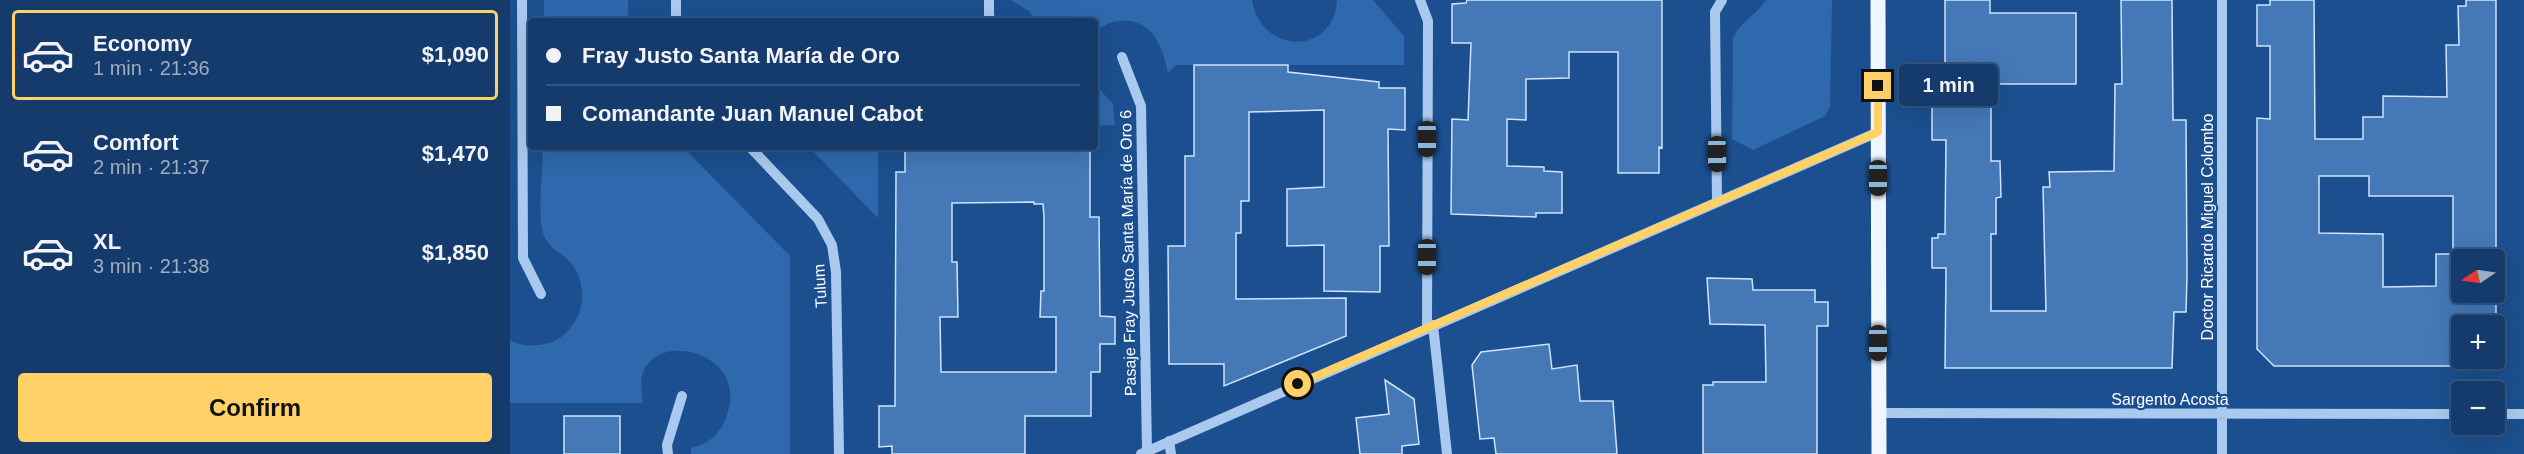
<!DOCTYPE html>
<html lang="en">
<head>
<meta charset="utf-8">
<style>
	body { margin:0; font-family:Helvetica,sans-serif; background:#1d4271; color:#f1f3f6; height:100vh; display:flex; flex-direction:column; font-size:22px; white-space:nowrap }
	* { box-sizing:border-box; margin:0 }
	p { font-size:20px; color:#9dadc1 }
	.icon { flex:none; width:33px; height:33px; fill:none; stroke:currentColor; stroke-width:2; stroke-linecap:round; stroke-linejoin:round }
	.map { position:relative; flex:1; overflow:hidden }
	.side { display:flex; flex-direction:column; background:#143b6b; width:510px }
	.side>* { flex:none }
	.hud { position:absolute; left:18px; top:18px; width:570px; height:132px; border-radius:6px; box-shadow:0 6px 24px #0002,0 0 0 2px #33557e; display:grid; align-content:center; height:132px; padding:0 18px; background:#143b6b }
	.needle { width:39px; rotate:257deg }
	.controls { position:absolute; left:1941px; top:249px; display:grid; gap:12px }
	.controls a { display:grid; place-items:center; width:54px; height:54px; border-radius:6px; background:#143b6b; box-shadow:0 6px 24px #0002,0 0 0 2px #33557e; font-size:30px }
	.end { position:absolute; width:27px; height:27px; margin:-14px; border:8px solid #ffd166; background:#111; box-shadow:0 0 0 3px #111 }
	.from { border-radius:50% }
	.bubble { position:absolute; height:42px; border-radius:6px; background:#143b6b; box-shadow:0 6px 24px #0002,0 0 0 2px #33557e; font-size:20px; font-weight:700; line-height:42px; text-align:center }
	.car { position:absolute; width:18px; height:36px; margin:-18px -9px; border-radius:8px; box-shadow:0 0 4px 2px #0007; background:linear-gradient(#222 24%,#8ab4d8 0 40%,#222 0 76%,#8ab4d8 0 86%,#222 0) }
	.hud b { display:flex; align-items:center; gap:21px; height:57px; font-size:22px }
	.hud b+b { border-top:2px solid #33557e }
	.hud i { width:15px; height:15px; background:#f1f3f6 }
	ul { padding:10px 0 0; list-style:none }
	li { display:flex; align-items:center; gap:18px; height:90px; margin:0 12px 9px; padding:0 6px; border:3px solid transparent; border-radius:6px }
	li div { flex:1 }
	li b { display:block; font-size:22px }
	li em { font-style:normal; font-weight:700 }
	li.selected { border-color:#ffd166 }
	li>.icon { width:54px; height:54px; stroke-width:1.5 }
	.primary-button { display:flex; gap:12px; margin-top:auto; padding:12px 18px }
	.primary-button a { flex:1; height:69px; border-radius:6px; background:#ffd166; color:#111; font-size:24px; font-weight:700; line-height:69px; text-align:center }
	main { display:flex; flex:1; min-height:0 }
	.map>svg:first-child { display:block }
	.green { fill:#2e69ad }
	.building { fill:#4478b7; stroke:#cfe3fa; stroke-width:1.5; fill-rule:evenodd }
	.lines { fill:none; stroke-linecap:round; stroke-linejoin:round }
	.minor { stroke:#a9c9ee; stroke-width:10 }
	.major { stroke:#f0f6ff; stroke-width:15 }
	.route { stroke:#ffd166; stroke-width:8 }
	.labels { text-anchor:middle; dominant-baseline:central; stroke-width:4.5; stroke-linejoin:round; paint-order:stroke }
	.street-label { font-size:16px; fill:#fff; stroke:#1b4f8f }
</style>
</head>
<body>
<main>
<section class="side">
<ul>
<li class="selected"><svg class="icon" aria-label="car" viewBox="0 0 24 24"><path d="M5 17H2v-5l4-1 3-4h7l3 4 3 1v5h-3M9 17h6M6 11h13"/><circle cx="7" cy="17" r="2"/><circle cx="17" cy="17" r="2"/></svg><div><b>Economy</b><p>1 min · 21:36</p></div><em>$1,090</em></li>
<li><svg class="icon" aria-label="car" viewBox="0 0 24 24"><path d="M5 17H2v-5l4-1 3-4h7l3 4 3 1v5h-3M9 17h6M6 11h13"/><circle cx="7" cy="17" r="2"/><circle cx="17" cy="17" r="2"/></svg><div><b>Comfort</b><p>2 min · 21:37</p></div><em>$1,470</em></li>
<li><svg class="icon" aria-label="car" viewBox="0 0 24 24"><path d="M5 17H2v-5l4-1 3-4h7l3 4 3 1v5h-3M9 17h6M6 11h13"/><circle cx="7" cy="17" r="2"/><circle cx="17" cy="17" r="2"/></svg><div><b>XL</b><p>3 min · 21:38</p></div><em>$1,850</em></li>
</ul>
<div class="primary-button"><a>Confirm</a></div>
</section>
<div class="map">
<svg width="2014" height="454" viewBox="0 0 2014 454">
	<rect width="100%" height="100%" fill="#1b4f8f"/>
	<!-- green -->
	<path class="green" d="M34 0H118V21H34Z
		M501 0H742C751 55 824 56 827 0H863L894 36V65H666L658 73C653 47 642 18 610 21 600 22 591 26 585 34V21H526L519 11Z
		M1256 0H1322L1320 106 1315 116 1243 150 1222 139 1223 38C1231 21 1246 15 1256 0Z
		M585 84 603 104 605 125 585 126Z
		M33 147H173L280 256V454H181V448C198 444 208 436 215 420 244 352 144 328 132 376 130 384 132 395 133 403H0V340C11 347 24 346 35 344 48 342 57 333 64 323 77 304 74 276 58 260 47 249 36 247 32 229 28 206 33 172 33 147Z
		M299 147H368V218Z"/>
	<!-- building -->
	<path class="building" d="M957 0H1152V148L1149 147V173H1108V52H1059V78L1016 79V120L997 119V166L1034 167V171L1052 172V213H1026V217L941 214 942 119 958 120 961 43H942V4L956 3Z
		M1435 0H1480V13H1566V84H1481V161H1490L1491 197 1486 198V234H1481V311H1536L1533 187H1540L1539 172 1604 171 1605 84H1612L1611 0H1662L1663 120H1676L1677 275 1676 312H1664L1662 368H1435L1436 268H1422V238H1428V234H1435L1436 140H1422V84H1435Z
		M1760 0H1804L1805 139H1853V117H1873V96L1937 97 1936 45H1949L1948 6H1956V0H1986V366H1764L1747 349V118L1760 119V46H1747V5H1760ZM1809 176H1859V196H1943V254H1926V286L1873 287V234L1809 233ZM1952 260H1984V292H1952ZM1952 326H1984V358H1952Z
		M684 65H778V72L869 82V88H895V130L878 129 879 246H870V292L814 291V245L777 246V189L814 187V110L739 112V201H731V233H726V299L836 298V336L714 386V364H659L658 246H675V156H684Z
		M395 147H580V217H589L590 316 605 317V344H590V372H581V416H515V454H382V446L369 447V406H385L386 172H395ZM524 202V204H533L534 217V291H531L530 317H546V372H431L430 317H448L447 262H442V203Z
		M1197 278 1242 279 1243 290H1305V302H1318V326H1307V454H1193V385H1203V382H1256L1255 325 1200 324Z
		M1039 344 1042 369 1067 365 1070 401H1103L1107 454H986L984 438 970 439 962 365 971 352Z
		M875 380 904 399 909 444 892 446V454H850L846 418 879 414Z
		M54 416H110V454H54Z"/>
	<g class="lines">
		<!-- minor -->
		<path class="minor" d="M12 0 13 258 31 294
			M166 0V21
			M479 0V16L482 21
			M910 0 918 21 917 328
			M612 57 631 106 637 451
			M240 147 308 219 322 245 326 272 329 454
			M1207 202 1205 12 1212 0
			M923 325 937 454
			M1369 413 1952 414
			M1984 414H2014
			M659 441 661 454
			M158 454 157 445 172 396
			M631 454 1368 132
			M1712 454V0"/>
		<!-- major -->
		<path class="major" d="M1368 0 1369 454"/>
	</g>
	<g class="lines">
		<!-- route -->
		<path class="route" d="M788 384 1368 132V86"/>
	</g>
	<g class="labels">
		<!-- street labels -->
		<g class="street-label">
			<text transform="translate(1697 227) rotate(-90)">Doctor Ricardo Miguel Colombo</text>
			<text transform="translate(618 253) rotate(-91)">Pasaje Fray Justo Santa María de Oro 6</text>
			<text transform="translate(310 286) rotate(-93)">Tulum</text>
			<text x="1660" y="399">Sargento Acosta</text>
		</g>
	</g>
</svg>
<div class="controls">
<a><svg class="needle" viewBox="-14 -14 28 28"><path d="M0-13l5 13h-10z" fill="#e53935"/><path d="M0 13l5-13h-10z" fill="#9dadc1"/></svg></a>
<a>+</a>
<a>−</a>
</div>
<i class="end from" style="left:788px;top:384px"></i>
<i class="end" style="left:1368px;top:86px"></i>
<div class="bubble" style="left:1389px;top:64px;width:99px">1 min</div>
<i class="car" style="left:917px;top:139px;rotate:180deg"></i>
<i class="car" style="left:1207px;top:154px;rotate:179deg"></i>
<i class="car" style="left:1368px;top:178px;rotate:180deg"></i>
<i class="car" style="left:917px;top:257px;rotate:180deg"></i>
<i class="car" style="left:1368px;top:343px;rotate:180deg"></i>
<div class="hud">
<b><i class="from"></i>Fray Justo Santa María de Oro</b>
<b><i></i>Comandante Juan Manuel Cabot</b>
</div>
</div>
</main>
</body>
</html>
